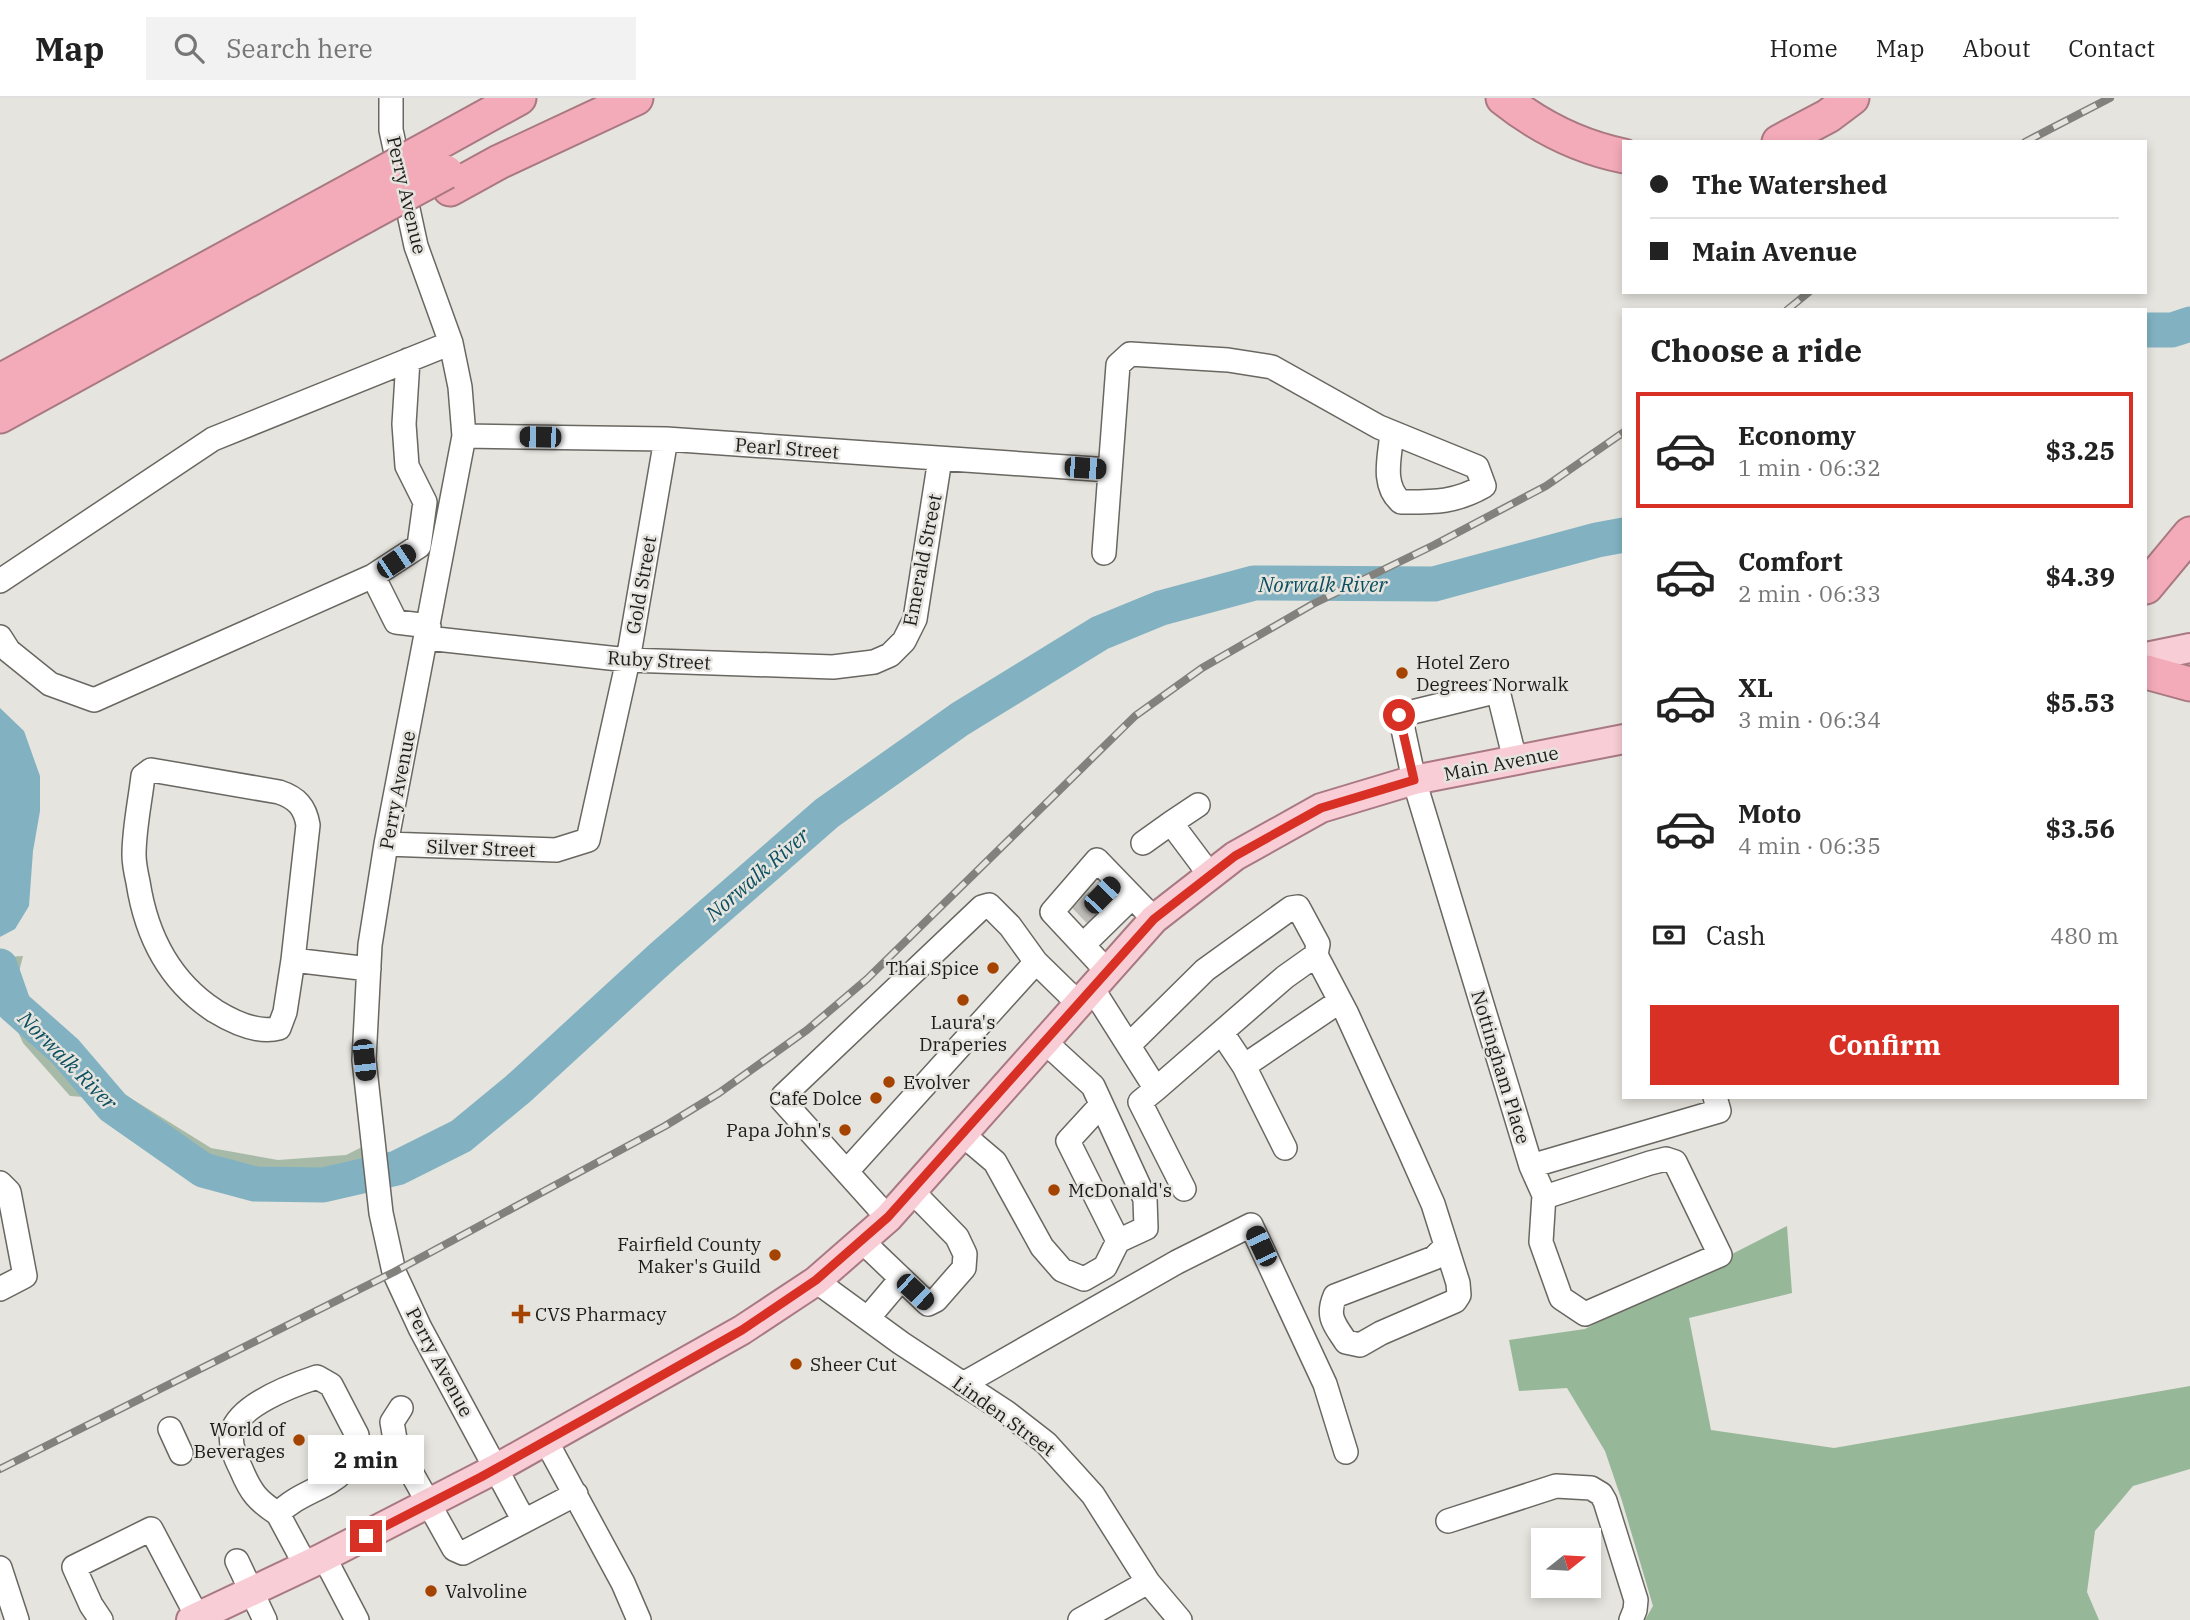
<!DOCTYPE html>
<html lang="en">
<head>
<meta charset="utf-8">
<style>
	body { margin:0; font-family:"IBM Plex Serif",serif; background:#f2f2f2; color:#222; height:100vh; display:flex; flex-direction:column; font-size:26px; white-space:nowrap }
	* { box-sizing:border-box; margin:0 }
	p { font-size:23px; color:#767676 }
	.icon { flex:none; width:38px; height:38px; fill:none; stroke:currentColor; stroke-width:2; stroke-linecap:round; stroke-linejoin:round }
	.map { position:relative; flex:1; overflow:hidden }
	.sheet { position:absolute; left:1622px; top:210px; width:525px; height:791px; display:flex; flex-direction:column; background:#fff; border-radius:0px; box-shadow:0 4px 10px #0003 }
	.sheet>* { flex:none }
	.hud { position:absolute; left:1622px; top:42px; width:525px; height:154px; border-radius:0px; box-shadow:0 4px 10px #0003; display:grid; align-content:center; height:154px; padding:0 28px; background:#fff }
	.needle { width:46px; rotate:72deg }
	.buttons { position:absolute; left:1531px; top:1430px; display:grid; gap:14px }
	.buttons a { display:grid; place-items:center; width:70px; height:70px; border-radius:0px; background:#fff; box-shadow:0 4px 10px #0003; font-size:35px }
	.end { position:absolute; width:32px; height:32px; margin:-16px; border:9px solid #d93025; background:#fff; box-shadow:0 0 0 4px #fff }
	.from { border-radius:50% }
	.bubble { position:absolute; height:49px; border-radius:0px; background:#fff; box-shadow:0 4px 10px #0003; font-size:23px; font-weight:700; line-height:49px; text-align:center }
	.car { position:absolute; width:21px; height:42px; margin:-21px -10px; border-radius:9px; box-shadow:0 0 5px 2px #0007; background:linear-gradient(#222 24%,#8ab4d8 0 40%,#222 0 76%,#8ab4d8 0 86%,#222 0) }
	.hud b { display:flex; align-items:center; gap:24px; height:66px; font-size:26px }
	.hud b+b { border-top:2px solid #e0e0e0 }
	.hud i { width:18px; height:18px; background:#222 }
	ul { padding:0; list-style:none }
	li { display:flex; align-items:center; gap:21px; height:116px; margin:0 14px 10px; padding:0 14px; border:4px solid transparent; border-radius:0px }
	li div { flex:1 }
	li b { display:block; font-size:26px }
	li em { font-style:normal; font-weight:700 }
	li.current { border-color:#d93025 }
	li>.icon { width:63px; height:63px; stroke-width:1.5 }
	h2 { padding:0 28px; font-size:32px; line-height:84px }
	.pay { display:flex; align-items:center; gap:18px; height:77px; padding:0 28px; font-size:26px }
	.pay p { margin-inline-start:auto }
	.action { display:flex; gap:14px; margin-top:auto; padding:14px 28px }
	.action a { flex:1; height:80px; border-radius:0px; background:#d93025; color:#fff; font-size:28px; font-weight:700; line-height:80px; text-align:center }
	header { display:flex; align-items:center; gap:42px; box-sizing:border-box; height:98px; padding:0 35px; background:#fff; border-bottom:2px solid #e0e0e0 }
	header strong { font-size:33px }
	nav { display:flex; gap:38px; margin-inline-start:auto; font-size:24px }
	.search { width:490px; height:63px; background:#f2f2f2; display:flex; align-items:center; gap:18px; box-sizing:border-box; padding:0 24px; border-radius:0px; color:#767676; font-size:26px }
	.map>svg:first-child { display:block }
	.green { fill:#a7baa8 }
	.forest { fill:#97b799 }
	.water { fill:#82b2c1 }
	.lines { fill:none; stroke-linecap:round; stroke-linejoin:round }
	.river { stroke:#82b2c1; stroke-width:35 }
	.minor-tunnel { stroke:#bebcb7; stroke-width:23; stroke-dasharray:23 11; stroke-linecap:butt }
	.minor-casing { stroke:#696761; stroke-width:26 }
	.major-casing { stroke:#a97982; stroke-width:32 }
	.highway-casing { stroke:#a97982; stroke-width:37 }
	.minor { stroke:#fff; stroke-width:23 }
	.major { stroke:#f8cdd5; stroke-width:28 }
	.highway { stroke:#f4abb9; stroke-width:33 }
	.rail-casing { stroke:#83817d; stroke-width:8 }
	.rail { stroke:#e6e4de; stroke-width:5; stroke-dasharray:16; stroke-linecap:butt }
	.highway-bridge-casing { stroke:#a97982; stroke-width:37; stroke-linecap:butt }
	.highway-bridge { stroke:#f4abb9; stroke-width:33 }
	.route { stroke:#d93025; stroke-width:9 }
	.poi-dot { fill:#a54400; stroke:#e6e4de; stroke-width:2.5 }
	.labels { text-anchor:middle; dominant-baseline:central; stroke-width:5; stroke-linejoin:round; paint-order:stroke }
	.street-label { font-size:19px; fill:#1e1d1b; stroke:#e6e4de }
	.poi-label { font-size:19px; fill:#1e1d1b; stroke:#e6e4de; text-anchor:start }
	.water-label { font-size:21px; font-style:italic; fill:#0b4f60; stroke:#e6e4de }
</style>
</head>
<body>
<header>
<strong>Map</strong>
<div class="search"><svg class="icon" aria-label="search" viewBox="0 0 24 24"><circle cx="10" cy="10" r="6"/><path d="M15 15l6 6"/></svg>Search here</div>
<nav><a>Home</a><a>Map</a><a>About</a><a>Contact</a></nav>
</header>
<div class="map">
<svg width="2190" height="1522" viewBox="0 0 2190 1522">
	<rect width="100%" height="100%" fill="#e6e4de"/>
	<!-- green -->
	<path class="green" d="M23 858 16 886 38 935 79 981 101 983 116 991 211 1050 278 1062 346 1057 380 1040 383 1059 350 1074 277 1080 205 1067 97 1000 70 998 23 945 0 893V877L5 859Z"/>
	<!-- forest -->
	<path class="forest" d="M1787 1128 1792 1195 1689 1220 1711 1332 1834 1350 2190 1288V1371L2133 1388 2095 1433 2087 1494 2099 1522H1645L1653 1508 1622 1403 1605 1353 1567 1290 1519 1293 1509 1242 1585 1231Z"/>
	<!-- water -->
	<path class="water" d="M0 610 24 633 40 678V713L33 753 29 808 15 831 0 839Z"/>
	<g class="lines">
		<!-- river -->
		<path class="river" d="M2146 232H2172L2190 226
			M0 868 14 908 65 953 113 1009 203 1072 255 1086 323 1087 397 1070 461 1038 518 991 663 858 827 715 960 621 1100 535 1161 510 1254 485 1434 486 1597 442 1624 437"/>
		<!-- minor-tunnel -->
		<path class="minor-tunnel" d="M1080 818 1102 797"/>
		<defs>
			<path id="minor" d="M391 0V32L416 148 451 245 460 289 464 338 386 746 370 847 364 962 381 1115 394 1174 420 1230 524 1423
				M464 338 666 341 1109 372
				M1104 455 1118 267 1130 256 1228 262 1272 269 1379 329 1477 369 1484 388C1454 405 1433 404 1401 404 1381 387 1390 358 1392 335
				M373 478 419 448 425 404 407 368 404 326 408 262
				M0 483 213 341 451 245
				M0 539 9 553 50 586 94 602 373 478 396 524 429 528
				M427 540 628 562 833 569 874 564 890 557 904 543 915 521 940 361
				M1515 662 1498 593 1400 617 1414 682 1531 1068 1719 1013 1715 999
				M1198 707 1171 725 1210 777
				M1143 745 1171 725
				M386 746 556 752 588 742 628 562 666 341
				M1083 847 1132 799
				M1316 857 1346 914 1409 1052 1433 1106 1458 1185 1459 1197 1455 1203 1381 1235 1360 1247 1346 1244C1335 1227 1326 1219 1335 1198L1434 1160 1445 1149
				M293 862 285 914 279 930C258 936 233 924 215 913 169 883 146 836 138 784 136 775 134 766 134 757 134 731 140 704 143 678L151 672 279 694C297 700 305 709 308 727L293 862 369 871
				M1107 873 1052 814 1097 762 1154 821
				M1092 890 1156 991 1285 879 1316 857 1318 846 1298 809 1291 810 1205 872 1129 947
				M1222 935 1244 968 1285 1050
				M1244 968 1340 903
				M1156 991 1140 1004 1184 1091
				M1101 1007 1068 1043 1118 1143
				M962 1036 995 1064 1042 1149 1062 1172 1084 1181 1105 1169 1118 1143 1146 1130 1145 1101 1093 988 1044 943
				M1531 1068 1544 1097H1551L1650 1065 1666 1061 1675 1064 1720 1157 1585 1216 1561 1200 1541 1144 1544 1097
				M847 1073 1036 864
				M0 1085 9 1094 25 1178 0 1191
				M888 1120 782 1002 783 998 982 809 989 807 1010 828 1036 864 1078 905
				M862 1143 928 1206 936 1202 964 1170 965 1156 957 1139 912 1093
				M816 1183 901 1245 1006 1314 1046 1345 1093 1397 1148 1484 1180 1522
				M868 1220 901 1181
				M963 1286 1177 1164 1251 1127 1325 1286 1346 1354
				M401 1310 392 1324 396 1347 454 1451 463 1455 576 1396
				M170 1331 181 1355
				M546 1343 623 1485 639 1522
				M278 1416C257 1402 251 1395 241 1371 236 1361 229 1346 232 1334 239 1307 293 1287 317 1279L331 1287 357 1337C355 1391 307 1385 278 1416L306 1468
				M1448 1423 1556 1388 1591 1390 1601 1396 1605 1403 1636 1502 1635 1512 1631 1522
				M324 1459 357 1522
				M237 1463 265 1522
				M0 1470 17 1522
				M101 1522 91 1507 74 1469 151 1431 199 1522
				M1080 1522 1148 1484"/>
			<path id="major" d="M2146 559 2190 550
				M191 1522 320 1461 497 1370 742 1232 816 1183 888 1120 1154 821 1235 758 1321 710 1414 682 1624 641"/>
			<path id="highway" d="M1503 0C1538 28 1580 49 1624 58
				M441 43 519 0
				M1779 44 1828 18 1852 0
				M450 91 499 64 636 0
				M0 283 357 89
				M0 318 365 118
				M2146 489 2190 436
				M2146 574 2190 586"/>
		</defs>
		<!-- minor casing -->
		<use href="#minor" class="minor-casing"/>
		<!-- major casing -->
		<use href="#major" class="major-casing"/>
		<!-- highway casing -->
		<use href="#highway" class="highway-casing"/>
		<!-- minor -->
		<use href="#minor" class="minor"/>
		<!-- major -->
		<use href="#major" class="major"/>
		<!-- highway -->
		<use href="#highway" class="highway"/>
		<defs>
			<path id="rail" d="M2025 44 2110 0
				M1787 212 1809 194
				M0 1371 394 1174 665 1028 719 995 807 932 867 881 1135 618 1202 570 1313 506 1434 447 1546 388 1624 334"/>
		</defs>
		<!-- rail casing -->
		<use href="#rail" class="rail-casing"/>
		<!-- rail -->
		<use href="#rail" class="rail"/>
		<defs>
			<path id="highway-bridge" d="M357 89 441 43
				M365 118 446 74"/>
		</defs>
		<!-- highway-bridge casing -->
		<use href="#highway-bridge" class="highway-bridge-casing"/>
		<!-- highway-bridge -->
		<use href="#highway-bridge" class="highway-bridge"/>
	</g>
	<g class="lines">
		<!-- route -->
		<path class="route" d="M366 1438 481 1379 592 1317 742 1232 816 1182 888 1119 1154 821 1235 758 1321 710 1414 682 1399 617"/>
	</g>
	<!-- markers -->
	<g class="poi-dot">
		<circle cx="1402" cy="575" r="7"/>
		<circle cx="993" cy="870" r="7"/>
		<circle cx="963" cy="902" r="7"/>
		<circle cx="889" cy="984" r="7"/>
		<circle cx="876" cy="1000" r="7"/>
		<circle cx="845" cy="1032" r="7"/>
		<circle cx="1054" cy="1092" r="7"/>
		<circle cx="775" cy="1157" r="7"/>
		<path d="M517.5 1205.5h7v7h7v7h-7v7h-7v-7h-7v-7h7z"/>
		<circle cx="796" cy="1266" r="7"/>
		<circle cx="299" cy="1342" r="7"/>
		<circle cx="431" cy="1493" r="7"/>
	</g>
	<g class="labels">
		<!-- street labels -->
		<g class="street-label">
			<text transform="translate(407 97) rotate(77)">Perry Avenue</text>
			<text transform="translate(787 350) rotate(4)">Pearl Street</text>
			<text transform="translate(922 462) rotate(-79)">Emerald Street</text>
			<text transform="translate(641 487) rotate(-80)">Gold Street</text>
			<text transform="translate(659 562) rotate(3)">Ruby Street</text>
			<text transform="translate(1501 665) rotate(-11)">Main Avenue</text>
			<text transform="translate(397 692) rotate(-79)">Perry Avenue</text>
			<text transform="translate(481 750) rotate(2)">Silver Street</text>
			<text transform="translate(1501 969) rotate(73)">Nottingham Place</text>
			<text transform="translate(440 1264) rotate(62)">Perry Avenue</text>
			<text transform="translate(1004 1318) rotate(36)">Linden Street</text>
		</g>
		<!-- poi labels -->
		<g class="poi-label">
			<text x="1416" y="564">Hotel Zero<tspan x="1416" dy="22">Degrees Norwalk</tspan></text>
			<text x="979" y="870" text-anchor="end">Thai Spice</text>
			<text x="963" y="924" text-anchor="middle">Laura's<tspan x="963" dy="22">Draperies</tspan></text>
			<text x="903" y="984">Evolver</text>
			<text x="862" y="1000" text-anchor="end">Cafe Dolce</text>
			<text x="831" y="1032" text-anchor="end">Papa John's</text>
			<text x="1068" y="1092">McDonald's</text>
			<text x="761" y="1146" text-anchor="end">Fairfield County<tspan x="761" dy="22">Maker's Guild</tspan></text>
			<text x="535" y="1216">CVS Pharmacy</text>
			<text x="810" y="1266">Sheer Cut</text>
			<text x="285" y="1331" text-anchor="end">World of<tspan x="285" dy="22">Beverages</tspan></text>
			<text x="445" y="1493">Valvoline</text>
		</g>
		<!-- water labels -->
		<g class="water-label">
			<text x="1323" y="486">Norwalk River</text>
			<text transform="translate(757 776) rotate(-41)">Norwalk River</text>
			<text transform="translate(68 962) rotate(45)">Norwalk River</text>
		</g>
	</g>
</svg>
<div class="buttons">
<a><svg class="needle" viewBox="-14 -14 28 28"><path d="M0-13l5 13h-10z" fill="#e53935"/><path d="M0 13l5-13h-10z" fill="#767676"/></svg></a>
</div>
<i class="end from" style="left:1399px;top:617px"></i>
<i class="end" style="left:366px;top:1438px"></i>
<div class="bubble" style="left:308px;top:1337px;width:116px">2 min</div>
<i class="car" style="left:540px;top:339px;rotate:271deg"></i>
<i class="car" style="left:1085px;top:370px;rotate:94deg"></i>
<i class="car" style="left:396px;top:463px;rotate:56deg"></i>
<i class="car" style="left:1102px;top:797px;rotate:44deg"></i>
<i class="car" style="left:364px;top:962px;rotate:174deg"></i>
<i class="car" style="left:1261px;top:1148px;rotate:335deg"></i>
<i class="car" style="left:915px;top:1194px;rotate:133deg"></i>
<div class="hud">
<b><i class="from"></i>The Watershed</b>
<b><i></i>Main Avenue</b>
</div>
<section class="sheet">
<h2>Choose a ride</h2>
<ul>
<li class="current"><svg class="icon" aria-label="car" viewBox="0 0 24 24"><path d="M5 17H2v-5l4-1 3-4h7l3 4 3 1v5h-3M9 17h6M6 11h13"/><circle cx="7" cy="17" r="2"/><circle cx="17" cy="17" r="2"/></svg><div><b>Economy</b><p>1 min · 06:32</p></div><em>$3.25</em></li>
<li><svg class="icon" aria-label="car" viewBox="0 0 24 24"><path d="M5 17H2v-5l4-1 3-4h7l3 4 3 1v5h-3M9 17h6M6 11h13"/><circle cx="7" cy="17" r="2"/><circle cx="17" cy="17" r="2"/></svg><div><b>Comfort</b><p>2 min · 06:33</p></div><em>$4.39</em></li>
<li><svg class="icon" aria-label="car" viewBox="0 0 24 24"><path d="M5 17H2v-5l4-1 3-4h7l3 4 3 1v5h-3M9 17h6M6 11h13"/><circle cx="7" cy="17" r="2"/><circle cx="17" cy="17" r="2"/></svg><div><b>XL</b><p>3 min · 06:34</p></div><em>$5.53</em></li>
<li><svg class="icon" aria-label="car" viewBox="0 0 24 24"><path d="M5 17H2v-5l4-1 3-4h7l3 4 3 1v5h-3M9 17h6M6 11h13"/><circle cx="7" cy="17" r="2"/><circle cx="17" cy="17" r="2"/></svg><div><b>Moto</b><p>4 min · 06:35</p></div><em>$3.56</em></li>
</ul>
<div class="pay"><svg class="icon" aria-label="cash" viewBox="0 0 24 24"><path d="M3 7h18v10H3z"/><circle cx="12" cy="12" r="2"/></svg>Cash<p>480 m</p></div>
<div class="action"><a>Confirm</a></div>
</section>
</div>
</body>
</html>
